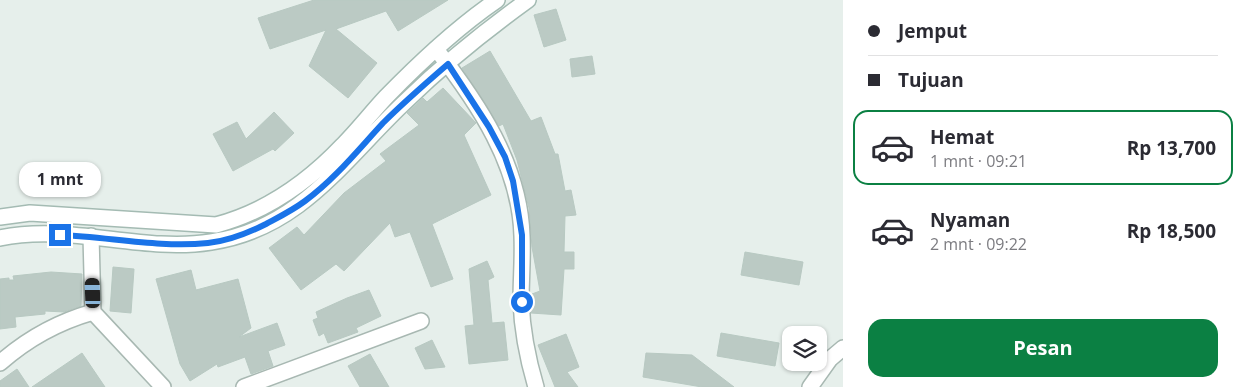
<!DOCTYPE html>
<html lang="id">
<head>
<meta charset="utf-8">
<style>
	body { margin:0; font-family:"Open Sans",sans-serif; background:#f2f2f3; color:#2b2b33; height:100vh; display:flex; flex-direction:column; font-size:19px; white-space:nowrap }
	* { box-sizing:border-box; margin:0 }
	p { font-size:16px; color:#7c7c81 }
	.icon { flex:none; width:28px; height:28px; fill:none; stroke:currentColor; stroke-width:2; stroke-linecap:round; stroke-linejoin:round }
	.map { position:relative; flex:1; overflow:hidden }
	.panel { display:flex; flex-direction:column; background:#fff; width:400px }
	.panel>* { flex:none }
	.guide { display:grid; align-content:center; height:110px; padding:0 25px; background:#fff }
	.buttons { position:absolute; left:782px; top:326px; display:grid; gap:10px }
	.buttons a { display:grid; place-items:center; width:45px; height:45px; border-radius:10px; background:#fff; box-shadow:0 1px 4px #0004; font-size:25px }
	.end { position:absolute; width:22px; height:22px; margin:-11px; border:6px solid #1a73e8; background:#fff; box-shadow:0 0 0 2px #fff }
	.from { border-radius:50% }
	.bubble { position:absolute; height:35px; border-radius:15px; background:#fff; box-shadow:0 1px 4px #0004; font-size:16px; font-weight:700; line-height:35px; text-align:center }
	.car { position:absolute; width:15px; height:30px; margin:-15px -8px; border-radius:6px; box-shadow:0 0 4px 1px #0007; background:linear-gradient(#222 24%,#8ab4d8 0 40%,#222 0 76%,#8ab4d8 0 86%,#222 0) }
	.guide b { display:flex; align-items:center; gap:18px; height:48px; font-size:19px }
	.guide b+b { border-top:1px solid #e1e1e2 }
	.guide i { width:12px; height:12px; background:#2b2b33 }
	ul { padding:0; list-style:none }
	li { display:flex; align-items:center; gap:15px; height:75px; margin:0 10px 8px; padding:0 15px; border:2px solid transparent; border-radius:15px }
	li div { flex:1 }
	li b { display:block; font-size:19px }
	li em { font-style:normal; font-weight:700 }
	li.current { border-color:#0b8043 }
	li>.icon { width:45px; height:45px; stroke-width:1.5 }
	.button { display:flex; gap:10px; margin-top:auto; padding:10px 25px }
	.button a { flex:1; height:58px; border-radius:15px; background:#0b8043; color:#fff; font-size:20px; font-weight:700; line-height:58px; text-align:center }
	main { display:flex; flex:1; min-height:0 }
	.map>svg:first-child { display:block }
	.building { fill:#bbcac4; stroke:#b8c9c2 }
	.lines { fill:none; stroke-linecap:round; stroke-linejoin:round }
	.minor-casing { stroke:#a8b8b2; stroke-width:18 }
	.secondary-casing { stroke:#a4bbb3; stroke-width:18 }
	.minor { stroke:#fff; stroke-width:15 }
	.secondary { stroke:#fff; stroke-width:15 }
	.route { stroke:#1a73e8; stroke-width:6 }
</style>
</head>
<body>
<main>
<div class="map">
<svg width="843" height="387" viewBox="0 0 843 387">
	<rect width="100%" height="100%" fill="#e6efeb"/>
	<!-- building -->
	<path class="building" d="M314 0H448L398 31 386 11 336 29 377 63 348 98 309 66 326 30 270 49 258 18Z
		M556 9 566 40 544 47 534 15Z
		M490 51 531 121 541 117 555 154H558L565 191 571 190 576 215 565 216 564 252H574V269H564L561 315 531 313 532 294 540 291 532 247 529 208 517 160 503 124 499 126 462 68Z
		M592 56 595 74 572 77 570 59Z
		M443 88 476 123 464 135 491 195 432 224 453 279 431 287 410 232 395 237 390 223 344 271 336 264 301 290 269 248 297 227 304 235 344 193 386 161 380 154 419 125 407 113 423 98 427 102Z
		M274 112 294 133 275 151 273 149 233 171 213 134 237 122 246 139Z
		M745 252 803 262 799 285 741 275Z
		M487 261 494 277 488 280 492 323 504 322 508 360 469 364 465 326 474 325 469 269Z
		M113 267 134 269 131 313 110 311Z
		M191 270 196 290 238 279 251 328 239 337 277 323 285 345 268 351 273 366 251 374 245 357 218 367 217 364 190 381 180 364 156 279Z
		M51 272 82 274 81 306 64 312 45 311V314L15 317 16 327 0 329V279L9 278V280H14L13 276Z
		M369 290 381 316 356 328 358 332 328 343 324 333 319 336 313 320 318 318 316 312 347 298Z
		M721 333 779 343 775 366 717 356Z
		M566 334 579 367 567 372 578 387H555L538 345Z
		M432 340 445 367 425 369 415 348Z
		M82 353 105 387H32Z
		M646 353 692 355 734 387H702L643 377Z
		M370 354 389 387H360L348 366Z
		M17 369 29 387H0V381Z"/>
	<g class="lines">
		<defs>
			<path id="minor" d="M436 49C478 103 520 165 522 236 523 258 521 279 521 301 522 329 528 360 536 387
				M91 236 93 312 163 387
				M0 363C27 339 58 322 93 312
				M244 387 421 321
				M810 387 830 359 843 348"/>
			<path id="secondary" d="M0 217 30 213 216 225C265 212 308 182 343 145 358 130 371 113 386 97 420 62 456 28 497 0
				M0 238C70 223 141 253 211 242 301 229 345 158 406 101 444 64 485 31 528 0"/>
		</defs>
		<!-- minor casing -->
		<use href="#minor" class="minor-casing"/>
		<!-- secondary casing -->
		<use href="#secondary" class="secondary-casing"/>
		<!-- minor -->
		<use href="#minor" class="minor"/>
		<!-- secondary -->
		<use href="#secondary" class="secondary"/>
	</g>
	<g class="lines">
		<!-- route -->
		<path class="route" d="M60 235C110 237 159 248 208 243 229 241 248 233 266 224 279 217 293 210 305 201 335 179 358 150 383 123 404 102 426 83 448 64L489 127 505 157 513 181 522 235V302"/>
	</g>
</svg>
<div class="buttons">
<a><svg class="icon" aria-label="layers" viewBox="0 0 24 24"><path d="M12 4l9 5-9 5-9-5zM3 14l9 5 9-5"/></svg></a>
</div>
<i class="end from" style="left:522px;top:302px"></i>
<i class="end" style="left:60px;top:235px"></i>
<div class="bubble" style="left:19px;top:162px;width:82px">1 mnt</div>
<i class="car" style="left:93px;top:293px;rotate:358deg"></i>
</div>
<section class="panel">
<div class="guide">
<b><i class="from"></i>Jemput</b>
<b><i></i>Tujuan</b>
</div>
<ul>
<li class="current"><svg class="icon" aria-label="car" viewBox="0 0 24 24"><path d="M5 17H2v-5l4-1 3-4h7l3 4 3 1v5h-3M9 17h6M6 11h13"/><circle cx="7" cy="17" r="2"/><circle cx="17" cy="17" r="2"/></svg><div><b>Hemat</b><p>1 mnt · 09:21</p></div><em>Rp 13,700</em></li>
<li><svg class="icon" aria-label="car" viewBox="0 0 24 24"><path d="M5 17H2v-5l4-1 3-4h7l3 4 3 1v5h-3M9 17h6M6 11h13"/><circle cx="7" cy="17" r="2"/><circle cx="17" cy="17" r="2"/></svg><div><b>Nyaman</b><p>2 mnt · 09:22</p></div><em>Rp 18,500</em></li>
</ul>
<div class="button"><a>Pesan</a></div>
</section>
</main>
</body>
</html>
